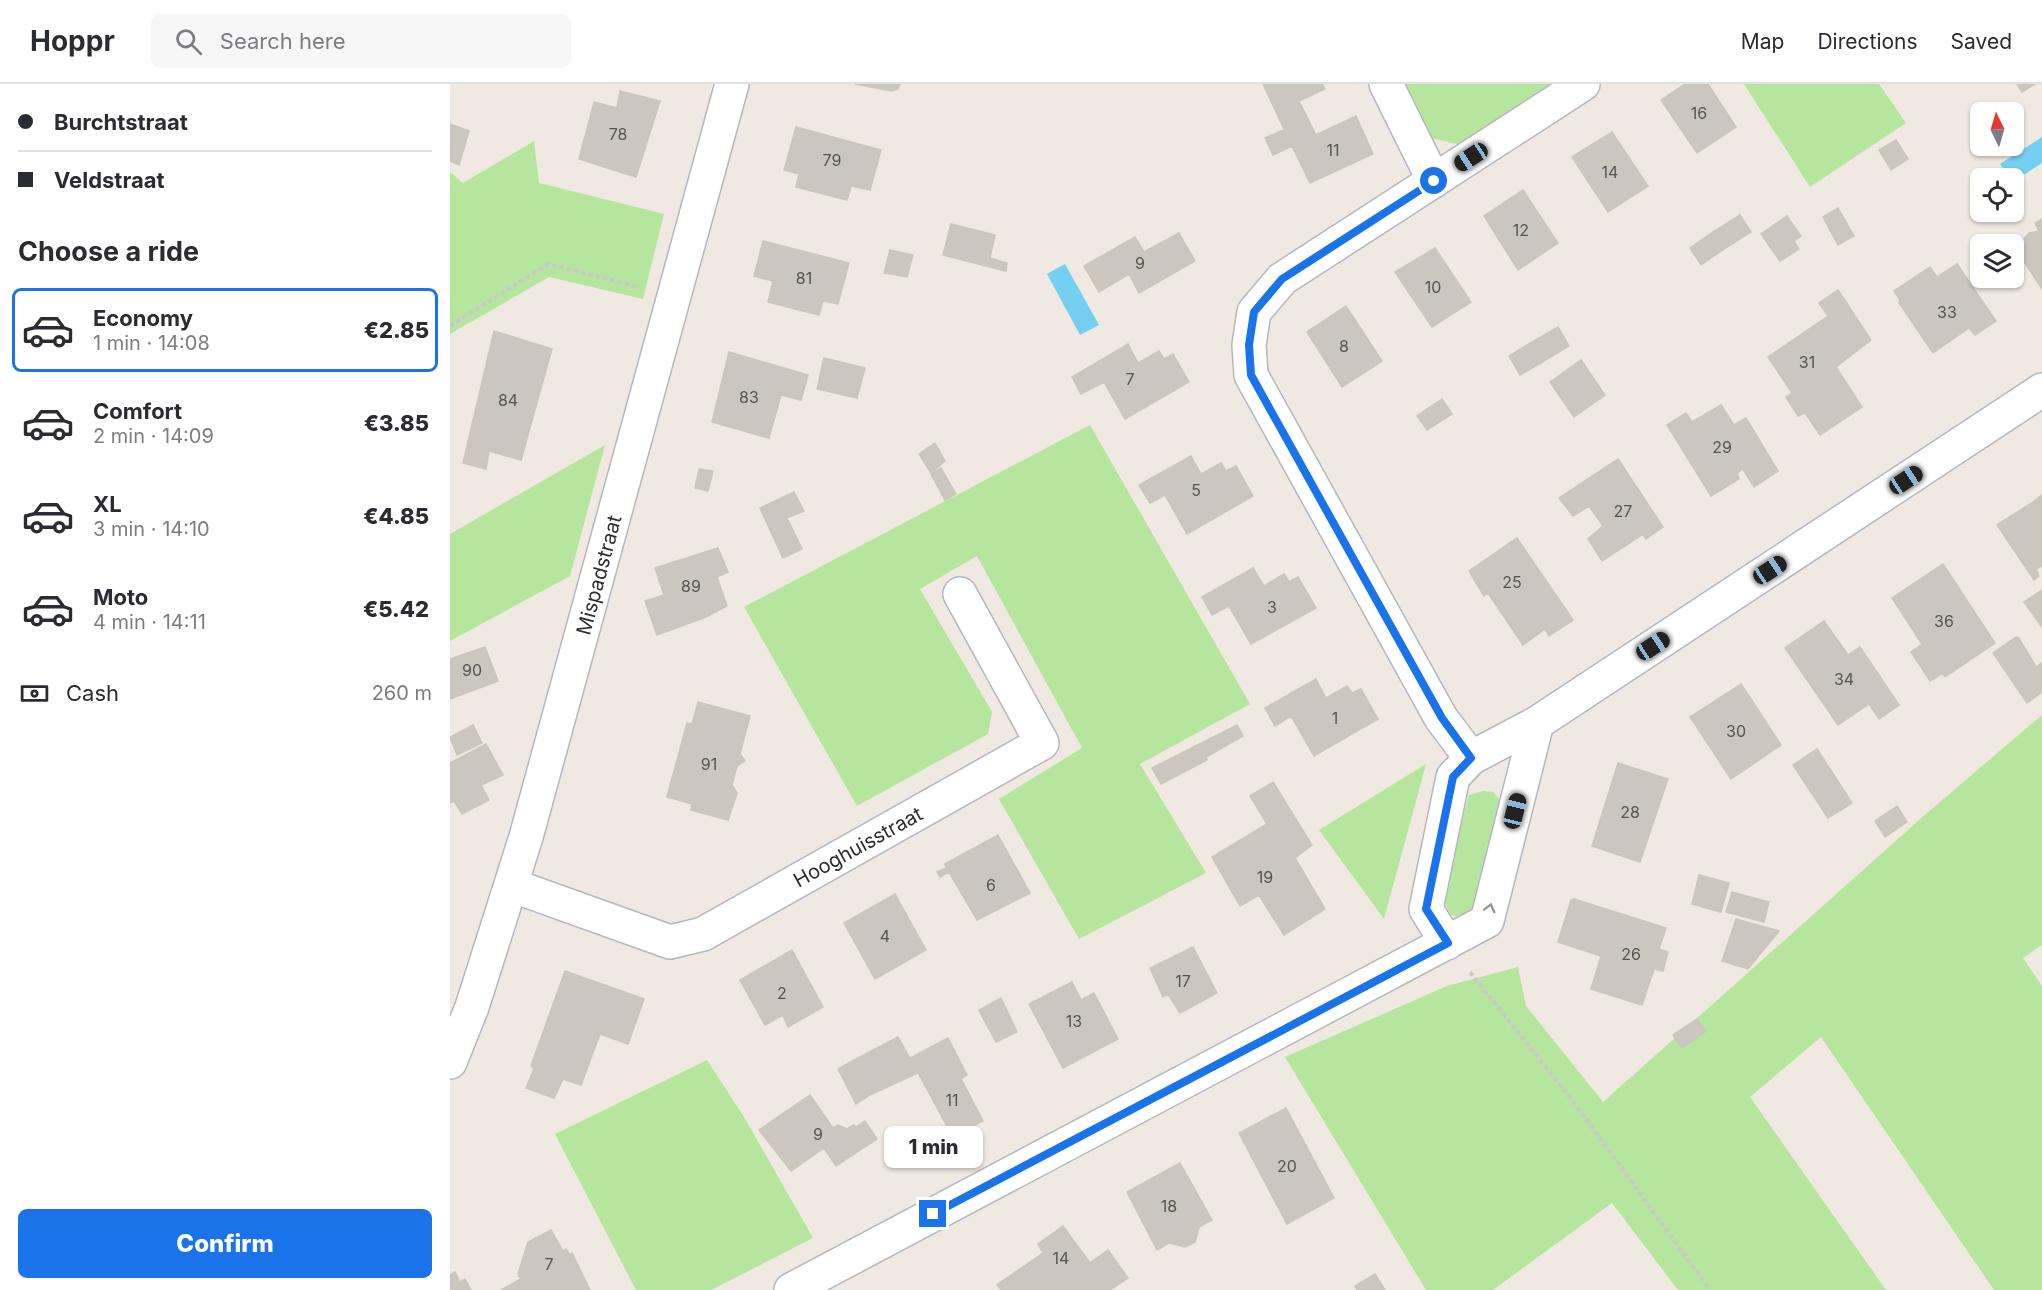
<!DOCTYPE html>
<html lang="en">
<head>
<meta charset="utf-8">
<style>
	body { margin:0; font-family:Inter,sans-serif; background:#f7f7f7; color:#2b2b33; height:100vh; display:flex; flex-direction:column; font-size:22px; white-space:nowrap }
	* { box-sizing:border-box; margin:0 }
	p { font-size:20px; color:#7c7c81 }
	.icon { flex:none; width:33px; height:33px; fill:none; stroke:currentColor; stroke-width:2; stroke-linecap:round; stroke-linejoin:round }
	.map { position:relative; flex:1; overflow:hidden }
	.panel { display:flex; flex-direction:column; background:#fff; width:450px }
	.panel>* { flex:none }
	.top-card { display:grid; align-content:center; height:132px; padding:0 18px; background:#fff }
	.needle { width:39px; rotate:355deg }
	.controls { position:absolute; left:1520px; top:18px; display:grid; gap:12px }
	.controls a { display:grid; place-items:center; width:54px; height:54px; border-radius:9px; background:#fff; box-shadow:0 2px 4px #0004; font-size:30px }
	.end { position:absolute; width:27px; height:27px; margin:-14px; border:8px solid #1a73e8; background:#fff; box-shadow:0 0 0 3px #fff }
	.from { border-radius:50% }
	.bubble { position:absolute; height:42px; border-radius:9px; background:#fff; box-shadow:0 2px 4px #0004; font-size:20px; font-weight:800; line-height:42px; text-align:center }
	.car { position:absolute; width:18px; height:36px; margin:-18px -9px; border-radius:8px; box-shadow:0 0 4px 2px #0007; background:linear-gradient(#222 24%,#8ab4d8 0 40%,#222 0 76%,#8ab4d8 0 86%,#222 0) }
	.top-card b { display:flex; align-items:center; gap:21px; height:57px; font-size:22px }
	.top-card b+b { border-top:2px solid #e1e1e2 }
	.top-card i { width:15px; height:15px; background:#2b2b33 }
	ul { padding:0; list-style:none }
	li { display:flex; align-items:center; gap:18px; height:84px; margin:0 12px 9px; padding:0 6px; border:3px solid transparent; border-radius:9px }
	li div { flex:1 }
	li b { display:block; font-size:22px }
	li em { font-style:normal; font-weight:800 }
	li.selected { border-color:#1a73e8 }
	li>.icon { width:54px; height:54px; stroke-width:1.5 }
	h2 { padding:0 18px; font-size:27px; line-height:72px }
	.pay { display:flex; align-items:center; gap:15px; height:66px; padding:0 18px; font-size:22px }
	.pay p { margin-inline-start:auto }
	.action { display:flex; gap:12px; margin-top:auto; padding:12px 18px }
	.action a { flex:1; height:69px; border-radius:9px; background:#1a73e8; color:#fff; font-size:24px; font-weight:800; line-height:69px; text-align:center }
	header { display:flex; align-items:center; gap:36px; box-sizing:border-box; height:84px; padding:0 30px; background:#fff; border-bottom:2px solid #e1e1e2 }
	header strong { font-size:28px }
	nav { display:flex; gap:33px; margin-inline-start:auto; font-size:21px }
	.search { width:420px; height:54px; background:#f7f7f7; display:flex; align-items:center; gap:15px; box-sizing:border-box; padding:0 21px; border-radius:9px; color:#7c7c81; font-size:22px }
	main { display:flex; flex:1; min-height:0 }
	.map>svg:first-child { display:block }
	.green { fill:#b6e59e }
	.water { fill:#75cff0 }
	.building { fill:#cbc7bf; stroke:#cbc5ba; stroke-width:1.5 }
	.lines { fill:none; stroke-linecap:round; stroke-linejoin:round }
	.minor-casing { stroke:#b4b7c1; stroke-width:36 }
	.path { stroke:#c9c9c9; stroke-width:4; stroke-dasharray:4.5 3; stroke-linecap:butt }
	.minor { stroke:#fff; stroke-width:33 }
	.oneway { stroke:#969696 }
	.route { stroke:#1a73e8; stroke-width:8 }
	.labels { text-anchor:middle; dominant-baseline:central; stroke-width:6; stroke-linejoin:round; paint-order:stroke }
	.number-label { font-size:16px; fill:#555452 }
	.street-label { font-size:20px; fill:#2e2e2e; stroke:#fff }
</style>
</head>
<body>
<header>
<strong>Hoppr</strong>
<div class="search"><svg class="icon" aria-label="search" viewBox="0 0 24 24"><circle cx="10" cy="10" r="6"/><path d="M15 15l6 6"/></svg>Search here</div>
<nav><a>Map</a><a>Directions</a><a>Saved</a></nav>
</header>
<main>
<section class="panel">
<div class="top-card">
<b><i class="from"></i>Burchtstraat</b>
<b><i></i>Veldstraat</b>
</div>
<h2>Choose a ride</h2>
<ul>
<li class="selected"><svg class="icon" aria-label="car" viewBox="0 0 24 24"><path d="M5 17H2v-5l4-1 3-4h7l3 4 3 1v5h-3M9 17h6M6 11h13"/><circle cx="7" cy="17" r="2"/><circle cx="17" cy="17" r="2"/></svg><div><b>Economy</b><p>1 min · 14:08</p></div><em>€2.85</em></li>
<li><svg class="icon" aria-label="car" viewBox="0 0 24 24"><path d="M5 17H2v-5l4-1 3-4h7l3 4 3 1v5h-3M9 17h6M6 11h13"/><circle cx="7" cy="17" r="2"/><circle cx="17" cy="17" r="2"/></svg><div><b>Comfort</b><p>2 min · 14:09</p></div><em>€3.85</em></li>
<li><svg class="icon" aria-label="car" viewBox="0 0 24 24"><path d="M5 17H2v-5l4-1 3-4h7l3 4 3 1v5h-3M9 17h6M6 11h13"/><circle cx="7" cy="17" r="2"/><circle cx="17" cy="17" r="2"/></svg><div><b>XL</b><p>3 min · 14:10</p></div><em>€4.85</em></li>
<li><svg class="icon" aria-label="car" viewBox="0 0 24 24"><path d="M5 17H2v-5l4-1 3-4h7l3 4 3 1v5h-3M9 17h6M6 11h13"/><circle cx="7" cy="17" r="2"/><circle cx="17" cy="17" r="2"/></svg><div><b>Moto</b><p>4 min · 14:11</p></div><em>€5.42</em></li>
</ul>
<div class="pay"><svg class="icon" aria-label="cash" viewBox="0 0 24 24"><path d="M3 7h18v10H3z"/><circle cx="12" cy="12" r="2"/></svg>Cash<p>260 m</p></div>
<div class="action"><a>Confirm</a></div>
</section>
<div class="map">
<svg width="1592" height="1206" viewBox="0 0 1592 1206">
	<rect width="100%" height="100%" fill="#efe9e1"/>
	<!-- green -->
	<path class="green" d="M949 0H1104L1026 52 1007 60 981 54Z
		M1294 0H1429L1456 39 1360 103Z
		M84 57 89 99 214 130 193 215 99 193 0 250V88L13 99Z
		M640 341 800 620 690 680 756 789 629 855 549 715 632 664 527 472 470 505 542 628 538 650 407 722 294 523Z
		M155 361 120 492 0 557V450Z
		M1592 631V861L1573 874 1592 902V1206H1544L1371 953 1300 1013 1436 1206H1228L1162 1119 1043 1206H976L835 973 997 902 1068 883 1076 922 1153 1018 1477 729Z
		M976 680 934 835 869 746Z
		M1033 707 1043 708 1051 717 1027 825 1013 834 1001 831 991 811 1019 711Z
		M257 976 294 1033 363 1154 261 1206H186L105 1050Z"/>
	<!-- water -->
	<path class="water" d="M1592 53V79L1563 98 1550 80Z
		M615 180 649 241 630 251 597 190Z"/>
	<!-- building -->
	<path class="building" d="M405 0H450L448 5 442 7Z
		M813 0H872L875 5 849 17 858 35 834 45Z
		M1235 0H1258L1286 43 1247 69 1211 16Z
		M1567 0H1585L1572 8Z
		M170 7 210 17 186 93 129 75 144 18 167 24Z
		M906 32 923 70 860 99 842 62 823 71 815 54 858 35 866 51Z
		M0 40 19 47 9 81 0 77Z
		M346 43 431 66 420 106 401 102 397 116 346 103 349 90 334 86Z
		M1162 48 1198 102 1158 128 1122 73Z
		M1446 56 1458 75 1441 86 1429 66Z
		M1073 106 1108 159 1068 186 1034 132Z
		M1388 124 1404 152 1388 161 1373 133Z
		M1290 131 1301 148 1274 165 1263 148Z
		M1337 132 1351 152 1344 157 1349 165 1330 177 1311 150Z
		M1592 135V205L1565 164 1579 149 1589 147 1585 139Z
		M501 140 545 151 540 174 557 179 556 187 493 171Z
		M1263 148 1274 165 1251 181 1240 164Z
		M729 149 745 177 689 209 679 190 649 208 634 182 685 153 694 168Z
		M313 157 399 179 388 220 373 217 369 231 318 218 323 197 304 192Z
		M985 164 1021 218 982 243 945 188Z
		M440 166 463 171 457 193 434 189Z
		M1507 180 1546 237 1525 251 1519 244 1483 269 1449 219 1450 216 1444 207 1480 183 1487 193Z
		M1388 206 1421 256 1386 283 1412 323 1370 351 1355 329 1348 332 1336 313 1342 309 1318 273 1378 232 1369 219Z
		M896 222 932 277 892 303 857 248Z
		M1108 243 1119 262 1094 277 1082 258Z
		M44 247 102 265 71 376 39 367 36 385 13 379Z
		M1082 258 1094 277 1070 291 1059 272Z
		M678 260 688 279 709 267 714 275 723 270 739 298 675 335 654 298 631 310 622 293Z
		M279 268 358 291 351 316 331 311 319 354 262 338Z
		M374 274 415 284 407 314 367 305Z
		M1131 276 1155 311 1124 333 1100 298Z
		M992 315 1002 330 977 346 967 332Z
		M1271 321 1284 341 1296 334 1328 387 1304 403 1293 385 1287 389 1289 395 1261 412 1217 341 1236 329 1242 338Z
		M485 359 495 377 481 389 469 370Z
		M741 372 751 390 771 379 776 387 786 382 803 412 737 450 715 411 700 419 689 401Z
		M1168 375 1213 443 1196 455 1193 450 1152 477 1138 455 1153 442 1139 422 1123 432 1109 414Z
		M491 384 506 410 495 416 481 390Z
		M249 385 263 387 258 407 245 404Z
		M344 408 354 427 337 434 352 465 333 474 310 424Z
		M1592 411V432L1583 418Z
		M1583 418 1592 432V482L1586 485 1589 492 1584 496 1547 441Z
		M1067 454 1123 536 1099 552 1095 545 1073 561 1038 509 1034 512 1019 487Z
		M268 464 278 488 267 493 277 522 256 533 207 551 195 517 214 511 205 484Z
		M1493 480 1545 559 1495 593 1493 589 1480 597 1461 568 1472 560 1442 514Z
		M803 484 814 502 834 490 839 498 848 493 866 524 801 560 779 522 762 531 752 513Z
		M1592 506V543L1574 518Z
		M1374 537 1398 571 1410 563 1449 621 1429 635 1419 620 1388 641 1335 564Z
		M1566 553 1569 554 1586 583 1592 579V608L1577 619 1543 569Z
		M35 563 48 597 0 615V575Z
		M866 595 876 614 897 602 902 609 911 605 928 635 864 672 841 632 825 642 815 624Z
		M1291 600 1331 661 1281 695 1240 633Z
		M248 618 300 632 290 670 295 677 287 682 282 701 287 709 278 736 241 726 242 720 217 713 237 639 242 640Z
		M23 641 32 659 7 671 0 653Z
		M787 641 793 652 756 673 757 676 711 700 702 684Z
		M36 660 53 691 31 701 39 716 12 730 4 717 0 719V679Z
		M1367 665 1402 719 1378 734 1343 681Z
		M1168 679 1218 695 1190 778 1142 762Z
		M823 698 862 761 845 774 875 825 834 851 809 811 790 822 762 773 817 740 800 712Z
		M1447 722 1457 738 1435 753 1425 737Z
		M548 751 580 809 527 836 499 788 490 793 487 788 496 784 495 780Z
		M1249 791 1279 799 1271 828 1242 820Z
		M1282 808 1319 818 1314 838 1276 828Z
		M445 810 476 866 425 895 394 839Z
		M1124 815 1216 844 1209 865 1218 868 1213 887 1204 885 1192 921 1141 905 1151 872 1108 858 1121 816Z
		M1286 835 1329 847 1298 885 1272 877Z
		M743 863 767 909 730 929 718 910 713 913 700 884Z
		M342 866 373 923 338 943 333 931 315 941 290 896Z
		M115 887 194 915 178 960 150 950 131 1001 113 995 104 1014 76 1004 84 985 81 982Z
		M622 898 631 916 644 909 668 955 613 984 579 920Z
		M551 914 567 948 546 958 529 926Z
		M1247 935 1256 947 1232 964 1223 951Z
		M448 953 468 989 420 1011 402 977Z
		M498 954 517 991 511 995 533 1037 503 1053 460 974Z
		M402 977 420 1011 406 1020 388 985Z
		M360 1011 383 1044 388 1041 397 1045 404 1041 406 1043 415 1037 427 1055 386 1082 374 1064 341 1087 309 1046Z
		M836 1024 884 1114 837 1140 789 1049Z
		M730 1079 762 1136 749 1143 745 1158 735 1163 719 1159 707 1166 677 1108Z
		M613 1142 640 1179 658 1166 678 1194 660 1206H551L547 1201 593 1169 588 1160Z
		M101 1146 113 1167 116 1165 119 1170 122 1169 140 1206H51L71 1195 68 1190 78 1158Z
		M5 1188 10 1198 15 1195 21 1206H0V1191Z
		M925 1190 935 1206H907L905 1202Z"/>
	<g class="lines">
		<defs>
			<path id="minor" d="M936 0 984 97
				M1021 674 991 634 801 291 799 261 804 228 832 195 1133 0
				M61 801 220 858 253 850 592 659 510 510
				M997 859 976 825 1003 693 1021 674 1087 639 1592 306
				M0 978 22 923 76 753 282 0
				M341 1206 1037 837 1087 639"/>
		</defs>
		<!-- minor casing -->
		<use href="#minor" class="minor-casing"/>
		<!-- path -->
		<path class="path" d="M0 242 98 180 189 203
			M1020 888 1128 1024 1260 1206"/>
		<!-- minor -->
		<use href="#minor" class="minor"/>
	</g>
	<!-- one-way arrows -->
	<defs><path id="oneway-chevron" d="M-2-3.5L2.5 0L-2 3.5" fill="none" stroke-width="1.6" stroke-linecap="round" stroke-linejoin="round" transform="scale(1.5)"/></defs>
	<use class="oneway" href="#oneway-chevron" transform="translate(1040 824) rotate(-76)"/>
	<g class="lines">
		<!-- route -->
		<path class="route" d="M483 1130 998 859 976 825 1003 693 1021 674 992 634 801 291 799 261 804 228 832 195 984 97"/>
	</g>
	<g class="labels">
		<!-- number labels -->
		<g class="number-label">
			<text x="1249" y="29">16</text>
			<text x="168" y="50">78</text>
			<text x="883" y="66">11</text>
			<text x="382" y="76">79</text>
			<text x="1160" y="88">14</text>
			<text x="1071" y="146">12</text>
			<text x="690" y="179">9</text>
			<text x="354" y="194">81</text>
			<text x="983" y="203">10</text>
			<text x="1497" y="228">33</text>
			<text x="894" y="262">8</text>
			<text x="1357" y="278">31</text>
			<text x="680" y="295">7</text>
			<text x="299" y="313">83</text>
			<text x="58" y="316">84</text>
			<text x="1272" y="363">29</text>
			<text x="746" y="406">5</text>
			<text x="1173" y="427">27</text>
			<text x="1062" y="498">25</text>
			<text x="241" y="502">89</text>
			<text x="822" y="523">3</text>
			<text x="1494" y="537">36</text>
			<text x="22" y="586">90</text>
			<text x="1394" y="595">34</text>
			<text x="885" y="634">1</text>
			<text x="1286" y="647">30</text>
			<text x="259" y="680">91</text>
			<text x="1180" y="728">28</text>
			<text x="815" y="793">19</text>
			<text x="541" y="801">6</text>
			<text x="435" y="852">4</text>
			<text x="1181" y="870">26</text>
			<text x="733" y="897">17</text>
			<text x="332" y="909">2</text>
			<text x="624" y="937">13</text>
			<text x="502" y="1016">11</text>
			<text x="368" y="1050">9</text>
			<text x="837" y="1082">20</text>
			<text x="719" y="1122">18</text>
			<text x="611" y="1174">14</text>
			<text x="99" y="1180">7</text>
		</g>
		<!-- street labels -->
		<g class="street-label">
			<text transform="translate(149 491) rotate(-75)">Mispadstraat</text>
			<text transform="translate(408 763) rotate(-29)">Hooghuisstraat</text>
		</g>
	</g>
</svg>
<div class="controls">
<a><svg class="needle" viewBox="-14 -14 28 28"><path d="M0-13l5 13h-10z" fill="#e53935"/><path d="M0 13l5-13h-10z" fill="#7c7c81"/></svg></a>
<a><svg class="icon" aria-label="locate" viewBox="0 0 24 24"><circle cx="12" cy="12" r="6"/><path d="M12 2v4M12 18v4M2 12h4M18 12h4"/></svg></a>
<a><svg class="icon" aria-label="layers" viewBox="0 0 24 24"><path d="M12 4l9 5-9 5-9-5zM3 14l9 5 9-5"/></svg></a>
</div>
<i class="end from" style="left:984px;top:97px"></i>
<i class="end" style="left:483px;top:1130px"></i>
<div class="bubble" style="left:434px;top:1042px;width:99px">1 min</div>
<i class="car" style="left:1021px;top:73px;rotate:237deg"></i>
<i class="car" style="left:1456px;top:396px;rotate:57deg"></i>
<i class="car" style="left:1320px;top:486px;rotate:57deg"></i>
<i class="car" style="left:1203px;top:562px;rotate:57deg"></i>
<i class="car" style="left:1065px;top:727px;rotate:14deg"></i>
</div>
</main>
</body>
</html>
